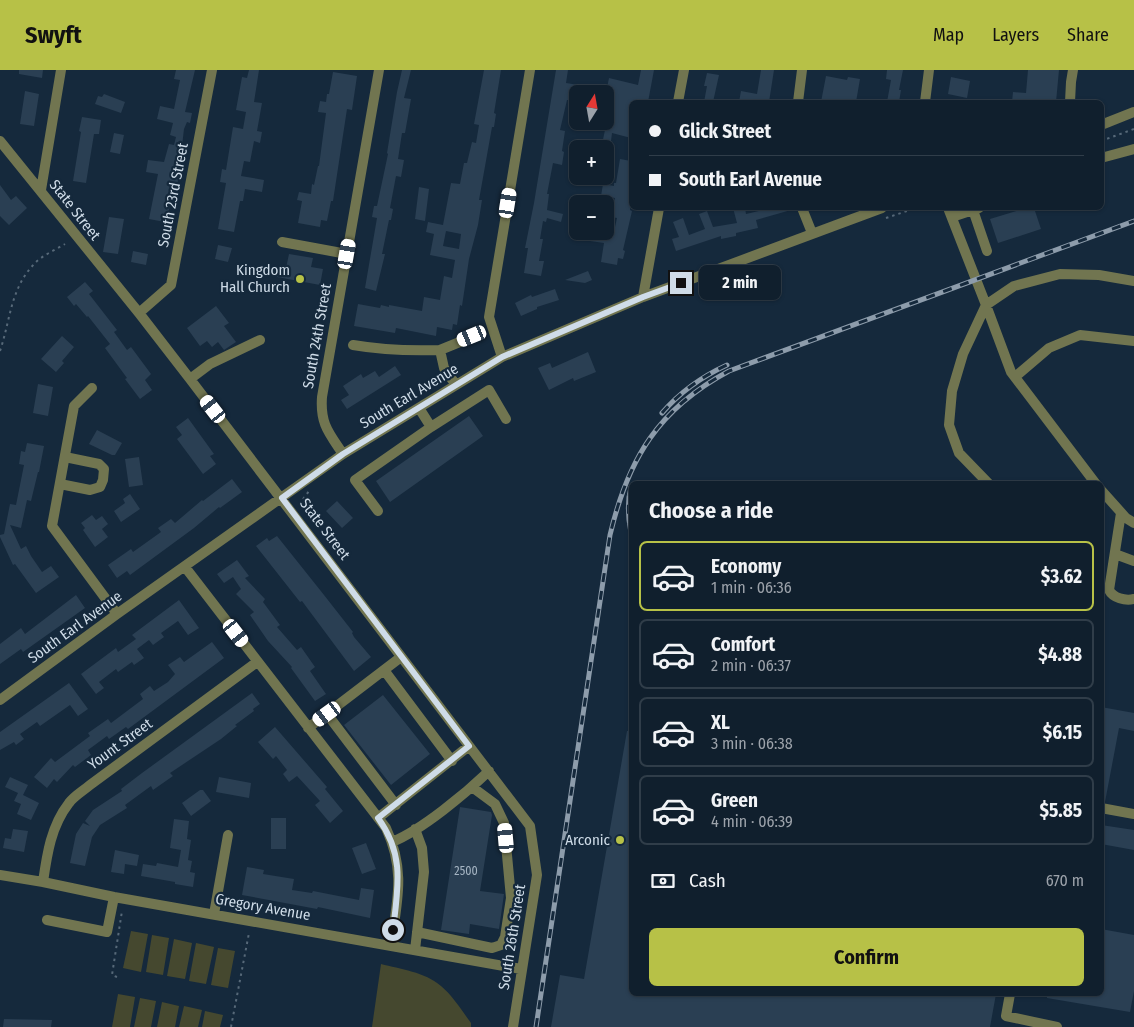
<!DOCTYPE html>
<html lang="en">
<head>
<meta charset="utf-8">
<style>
	body { margin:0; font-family:"Fira Sans Condensed",sans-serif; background:#192735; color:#f1f3f6; height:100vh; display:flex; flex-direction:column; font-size:19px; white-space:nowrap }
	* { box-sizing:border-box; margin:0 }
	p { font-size:16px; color:#9ca2aa }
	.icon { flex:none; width:28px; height:28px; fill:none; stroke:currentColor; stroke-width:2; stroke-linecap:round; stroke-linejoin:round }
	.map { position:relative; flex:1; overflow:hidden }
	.side { position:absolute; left:629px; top:411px; width:475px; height:515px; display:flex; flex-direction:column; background:#101f2d; border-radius:8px; box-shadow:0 1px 4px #0004,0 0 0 1px #303d49 }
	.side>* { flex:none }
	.hud { position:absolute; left:629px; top:30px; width:475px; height:110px; border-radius:8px; box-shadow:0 1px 4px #0004,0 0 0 1px #303d49; display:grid; align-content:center; height:110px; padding:0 20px; background:#101f2d }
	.needle { width:32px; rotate:11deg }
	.controls { position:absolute; left:569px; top:15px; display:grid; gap:10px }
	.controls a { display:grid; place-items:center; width:45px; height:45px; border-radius:8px; background:#101f2d; box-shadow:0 1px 4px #0004,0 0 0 1px #303d49; font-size:25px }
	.end { position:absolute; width:22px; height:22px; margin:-11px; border:6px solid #cfdce8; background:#111; box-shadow:0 0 0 2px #111 }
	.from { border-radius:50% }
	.bubble { position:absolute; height:35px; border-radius:8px; background:#101f2d; box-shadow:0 1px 4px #0004,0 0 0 1px #303d49; font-size:16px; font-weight:700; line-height:35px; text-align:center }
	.car { position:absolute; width:15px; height:30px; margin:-15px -8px; border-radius:6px; box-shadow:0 0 4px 1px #0007; background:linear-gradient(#fff 24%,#345 0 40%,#fff 0 76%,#345 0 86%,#fff 0) }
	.hud b { display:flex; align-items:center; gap:18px; height:48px; font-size:19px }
	.hud b+b { border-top:1px solid #303d49 }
	.hud i { width:12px; height:12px; background:#f1f3f6 }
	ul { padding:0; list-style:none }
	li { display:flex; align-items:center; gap:15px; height:70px; margin:0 10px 8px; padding:0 10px; border:2px solid #303d49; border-radius:8px }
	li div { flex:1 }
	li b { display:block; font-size:19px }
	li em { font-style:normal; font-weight:700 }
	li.active { border-color:#b7c147 }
	li>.icon { width:45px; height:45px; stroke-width:1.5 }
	h2 { padding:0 20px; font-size:22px; line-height:60px }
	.pay { display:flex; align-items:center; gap:12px; height:55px; padding:0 20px; font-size:19px }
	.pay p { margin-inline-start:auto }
	.button { display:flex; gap:10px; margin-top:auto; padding:10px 20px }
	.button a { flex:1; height:58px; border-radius:8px; background:#b7c147; color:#111; font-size:20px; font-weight:700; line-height:58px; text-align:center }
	header { display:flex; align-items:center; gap:30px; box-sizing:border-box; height:70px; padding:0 25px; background:#b7c147; color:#111 }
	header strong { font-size:24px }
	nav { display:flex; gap:28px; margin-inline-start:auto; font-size:18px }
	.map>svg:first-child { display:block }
	.green { fill:#45482f }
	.building { fill:#2a3f53; fill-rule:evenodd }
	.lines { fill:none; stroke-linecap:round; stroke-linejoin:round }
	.path { stroke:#576979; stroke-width:2; stroke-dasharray:2.5 4; stroke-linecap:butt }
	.minor { stroke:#717550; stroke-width:10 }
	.rail-casing { stroke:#8d9cab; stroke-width:5 }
	.rail { stroke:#15293c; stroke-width:3; stroke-dasharray:9; stroke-linecap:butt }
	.route { stroke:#cfdce8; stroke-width:6 }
	.poi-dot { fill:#b7c147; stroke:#15293c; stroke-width:2 }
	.labels { text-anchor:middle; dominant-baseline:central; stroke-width:4.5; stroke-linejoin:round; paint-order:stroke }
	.number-label { font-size:12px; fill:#a6b5c3 }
	.street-label { font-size:15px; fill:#cfdce8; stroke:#15293c }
	.poi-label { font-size:15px; fill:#cfdce8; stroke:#15293c; text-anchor:end }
</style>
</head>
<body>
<header>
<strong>Swyft</strong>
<nav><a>Map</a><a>Layers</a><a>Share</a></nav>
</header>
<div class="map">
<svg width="1134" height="957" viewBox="0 0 1134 957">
	<rect width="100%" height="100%" fill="#15293c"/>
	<!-- green -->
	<path class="green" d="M131 861 148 864 141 902 123 898Z
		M152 865 169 868 163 905 146 902Z
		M174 869 192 873 185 909 167 906Z
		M196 873 214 877 206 914 189 911Z
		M218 878 235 881 228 918 211 915Z
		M381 894C400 899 425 902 441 916 453 926 462 941 471 953V957H372Z
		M118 924 135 927 130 957H112Z
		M140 928 156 931 151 957H134Z
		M162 932 179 936 175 957H157Z
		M184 936 202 940 198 957H179Z
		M205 941 223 945 220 957H202Z"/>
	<!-- building -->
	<path class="building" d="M19 0H43L42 8 19 4Z
		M176 0H195L185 42 192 43 190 53 187 52 184 59 176 127 172 126 168 144 171 145 170 153 149 149 158 104 146 102 148 90 164 92 169 74 174 75 176 67 170 65 173 53 157 49 160 36 174 39 180 10 174 9Z
		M249 0H259L254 32 262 33 257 61 262 62 260 73 254 71 250 92 244 91 241 106 264 110 262 122 245 119 243 131H240L234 162 218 159 226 113 220 112 222 99 226 100 233 57 243 59 246 42 236 40 242 7 247 8Z
		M402 0H411L404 28 411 29 405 63H402L398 89 404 90 401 107 396 106 390 138 393 139 391 150H389L382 184H385L376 221 365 218 377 148 372 147 374 136H377L388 84 387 83 397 22Z
		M484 0H501L494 43 496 44 494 57H492L479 130H482L478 155 469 189 462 236 460 235 457 255 453 254 452 260 437 257 436 266 396 258 395 263 354 256 358 234 380 238 381 235 389 237V235L422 241 424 227 440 230 444 206 452 208 455 190 430 185 434 164 426 162 428 152 443 155 451 113 460 114 464 93H467L472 72 476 73 479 55 474 54ZM446 161 461 164 459 179 443 176Z
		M556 0H568L566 13 592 17 591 24 570 22 568 30H567L560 60 565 61 562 81 564 82 562 95 553 93 547 124H549L547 140 563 144 561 152 547 148 546 152 543 151 540 169H543L539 191H544L541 206 524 203 528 178H525L534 133Z
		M641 0H654L648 32H631V68L612 63 610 79H601L609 41 605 40 609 19 607 18 609 8 638 15Z
		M761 0H774L769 32H739L741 21 757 24Z
		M887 0H903L899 20H901L899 32H887L891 10 886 9Z
		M1028 0H1059L1056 32H1012L1013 22 1026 23Z
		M333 2 357 6 352 40 347 39 333 131H331L327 151 321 150 320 157 298 153 302 131 297 130 299 122 311 124 312 114 314 115 318 96H319L326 43 318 42 320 31 326 32 327 24H329Z
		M707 3 719 5 713 32H704L707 16H704Z
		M826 6 847 10 848 7 860 9 856 32H821Z
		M951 7 970 11 967 28 948 24Z
		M25 21 39 24 34 56 20 54Z
		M104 24 125 32 121 43 95 34 98 26 102 27Z
		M82 47 101 50 99 64H94L86 113 73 111 81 62 79 61Z
		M114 63 124 65 120 84 110 82Z
		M620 89 631 91 630 140 632 141 623 180 625 181 623 189 618 188 617 195 601 192 604 173 590 171 591 162 613 166 617 148 611 147 615 128 601 126 603 114 614 116V113H616Z
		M0 115 11 130 16 126 27 138 9 155 0 146Z
		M419 117 429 119 425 151 415 149Z
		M733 138H745L746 144 767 139V138H791V140L756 150 758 158 736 163V166L721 169V166L676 181 672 169 679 167 673 152 683 148 689 165 705 159 699 144 707 141 713 157 737 153Z
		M1026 138H1034L1041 159 998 173 990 149Z
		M109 147 124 149 118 184 103 182Z
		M218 175 232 178 228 192 215 189Z
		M133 181 148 184 146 195 131 192Z
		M289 184 313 188 311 197 323 199 320 215 277 207 279 197 286 198Z
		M588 201 592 210 585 213 565 210Z
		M85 212 93 221 89 224 117 260 114 262 127 280 131 277 151 304 145 310 152 320 140 329 125 309 127 308 105 278 110 274 88 246 87 247 76 234 74 236 67 227Z
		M555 219 559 230 537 237V239L521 246 515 233 531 225 532 227Z
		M216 236 229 253 224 256 236 272 224 280 218 272 212 277 207 271 200 276 187 258Z
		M62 266 74 277 62 291 64 293 56 302 41 289Z
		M588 282 596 302 574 311 573 308 549 320 538 298 550 293 552 298Z
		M395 296 401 305 347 339 341 330 349 325 343 316 361 304 363 308 375 301 379 307Z
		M38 314 53 317 48 346 33 343Z
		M469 346 483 366 390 432 376 411Z
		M188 348 214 384 210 386 216 394 203 404 177 369 182 365 176 357Z
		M97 360 122 373 115 385H112L89 374Z
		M27 373 44 376 39 402H38L31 431 27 430 21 458 10 455 21 479 26 476 31 486 42 502 51 496 59 507 36 523 15 494 13 495 0 467V465L4 464 10 434 16 435 24 395 19 394 21 381 25 382Z
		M139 387 143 415 129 417 125 389Z
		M232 409 242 422 220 438 219 437 194 458 130 505 127 501 117 508 108 495 131 479 133 482 161 462 158 458 171 449 175 453 202 430 203 431Z
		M130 424 140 439 121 452 114 441 125 433 123 429Z
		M337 431 353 448 342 458 326 441Z
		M92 445 96 450 102 446 108 454 102 459 108 467 95 477 83 460 85 458 81 453Z
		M277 466 324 525 353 562 352 563 354 567 371 587 354 601 302 531 300 532 256 476 267 468 269 471Z
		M237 490 249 506 245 508 265 529 263 532 280 555 277 557 297 580 301 577 315 597 310 601 326 624 315 631 291 598 292 597 268 571 250 545 254 542 236 524 241 519 233 507 224 513 217 504Z
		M76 525 85 538 23 582 21 579 0 594V574L21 558 25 564Z
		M179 530 199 558 188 565 178 551 161 563 164 567 153 575 149 570 137 579 144 588 134 595 132 592 118 602 116 599 99 612 104 618 96 624 81 604 116 578 118 582 136 569 132 565Z
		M212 572 224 588 128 659 126 657 109 669 107 666 88 680 91 685 75 697 73 695 57 712 54 709 47 718 34 707 51 688 55 692 90 666 88 663 108 649 111 653 143 629 140 624 150 616 154 621 168 612 175 604 168 595 180 587 184 592Z
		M69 613 88 639 78 646 70 635 40 656 37 652 20 664 24 669 16 675 14 672 0 680V662Z
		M252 623 260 634 253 639 254 641 235 655 237 656 221 669 170 703 173 706 153 720 151 716 125 735 127 738 100 755 92 767 85 796 70 793 76 764 83 753 90 756 85 751 93 740 122 721 121 719 142 703Z
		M383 625 430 684 391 715 344 655Z
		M1101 637 1134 643V661L1119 658 1105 732 1101 731Z
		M275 657 327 717 325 719 343 741 330 753 315 735 320 731 297 706 289 712 283 704 287 700 276 686 273 689 258 672Z
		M627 661H631V924H996L990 957H551L560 905 584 909Z
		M10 707 28 715 23 725 39 733 31 750 17 744 21 734 14 731 18 723 5 717Z
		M219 707 251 713 249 728 216 722Z
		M200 720H203L211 731 191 746 182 733Z
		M460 737 491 742 492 745 480 821 504 824 499 859 470 854 469 864 441 860Z
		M271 748H286V779H271Z
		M174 749 189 751 187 769 191 770 188 790 192 791 190 802 195 803 193 817 175 814V812L141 806 143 794 156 796 157 793 178 797 181 780 170 778Z
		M1101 755 1134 760V780L1101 774Z
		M13 759 28 761 24 782 3 778 5 768 11 769Z
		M366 773 376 799 362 804 352 778Z
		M115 780 139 785 137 796 125 794 124 804 111 802Z
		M247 797 264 800 263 804 294 809 292 820 312 823 313 821 359 830 361 818 374 820 370 848 318 837 317 839 242 825Z
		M1101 859 1134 865V921L1130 942 1047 928V924H1101Z
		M4 949 52 950 51 957H3Z"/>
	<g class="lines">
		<!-- path -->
		<path class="path" d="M1101 71 1134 59
			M886 148 916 138
			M0 281C11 248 10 219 35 193 43 185 55 180 65 174
			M303 429 309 421
			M117 907 112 905 122 841
			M231 957 249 863"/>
		<!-- minor -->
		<path class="minor" d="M678 32 684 0
			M798 32 802 0
			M925 32 929 0
			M1070 32 1071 12 1073 0
			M1101 55 1134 42
			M0 71 139 243 190 309 530 756 537 805 513 957
			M1101 88 1134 79
			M41 120 61 0
			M802 138 812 163
			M948 138 986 235 1014 216 1060 204 1099 205 1134 211
			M973 140 987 181
			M952 147 979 138
			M282 172 347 184
			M643 227 659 138
			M986 235 1011 302 1096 414
			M986 235 963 284 952 321 949 355 959 383 989 414
			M139 243 171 215 212 0
			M353 275C382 280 410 281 440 280
			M502 287 489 247 530 0
			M1015 307 1049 278 1080 265 1134 271
			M190 309 210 294 260 270
			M456 315 444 298 440 280 472 267
			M92 318 74 336 52 456 117 544
			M419 338 431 357 489 320 506 349
			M343 384C329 363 320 354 322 327L379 0
			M60 414 90 420 100 417 103 410 104 399 99 394 65 387
			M1101 420 1126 448 1134 453
			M378 441 355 410 431 357
			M1121 443 1109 520C1113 528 1125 531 1134 529
			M1115 484 1134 491
			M185 497 386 758C406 801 397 831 391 875
			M384 600 452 691
			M0 630 117 544 343 384 502 287 643 227 882 138
			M327 644 396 735
			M308 658 401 587
			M1101 738 1134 744
			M378 748 469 676
			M392 772C422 760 466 723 489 701
			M0 805 43 812 114 827 521 899
			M43 812C47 784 51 756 69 733 74 726 83 721 90 715L257 592
			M214 844 228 765
			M47 850 107 862 114 827
			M417 862 492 878 501 875 505 867 511 828 504 753 495 734 472 717
			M415 880 424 802 422 778 415 759
			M1010 924 1006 946 1057 957"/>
		<defs>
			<path id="rail" d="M662 343C680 322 701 307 727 295
				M631 417C627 432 628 448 631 463
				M536 957 610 465C628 389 658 339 729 301L1134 151"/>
		</defs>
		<!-- rail casing -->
		<use href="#rail" class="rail-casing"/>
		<!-- rail -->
		<use href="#rail" class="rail"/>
	</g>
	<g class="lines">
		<!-- route -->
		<path class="route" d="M393 860C398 817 405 785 378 748L469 676 282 428 343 384 502 287 643 227 681 213"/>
	</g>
	<!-- markers -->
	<g class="poi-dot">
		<circle cx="300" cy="209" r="5"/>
		<circle cx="620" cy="770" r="5"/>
	</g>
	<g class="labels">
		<!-- number labels -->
		<g class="number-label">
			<text x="466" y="801">2500</text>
		</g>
		<!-- street labels -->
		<g class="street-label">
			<text transform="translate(173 125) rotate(-79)">South 23rd Street</text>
			<text transform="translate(75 140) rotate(52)">State Street</text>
			<text transform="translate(317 266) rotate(-80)">South 24th Street</text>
			<text transform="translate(409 326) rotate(-31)">South Earl Avenue</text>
			<text transform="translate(325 459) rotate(53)">State Street</text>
			<text transform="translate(75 557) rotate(-36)">South Earl Avenue</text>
			<text transform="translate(120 674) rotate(-36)">Yount Street</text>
			<text transform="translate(263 837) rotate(10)">Gregory Avenue</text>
			<text transform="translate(512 867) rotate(-81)">South 26th Street</text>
		</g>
		<!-- poi labels -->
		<g class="poi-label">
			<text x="290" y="200">Kingdom<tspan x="290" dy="17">Hall Church</tspan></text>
			<text x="610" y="770">Arconic</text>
		</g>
	</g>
</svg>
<div class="controls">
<a><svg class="needle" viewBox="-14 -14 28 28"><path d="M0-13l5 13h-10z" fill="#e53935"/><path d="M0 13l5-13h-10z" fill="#9ca2aa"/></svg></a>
<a>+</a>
<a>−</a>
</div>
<i class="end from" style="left:393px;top:860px"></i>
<i class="end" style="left:681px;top:213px"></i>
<div class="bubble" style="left:699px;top:195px;width:82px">2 min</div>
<i class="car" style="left:508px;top:133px;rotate:9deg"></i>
<i class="car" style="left:347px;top:184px;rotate:10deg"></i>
<i class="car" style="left:472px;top:266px;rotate:248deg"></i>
<i class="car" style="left:213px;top:339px;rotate:322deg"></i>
<i class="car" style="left:236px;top:563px;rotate:142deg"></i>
<i class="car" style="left:327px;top:644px;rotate:234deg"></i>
<i class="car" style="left:506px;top:768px;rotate:355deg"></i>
<div class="hud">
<b><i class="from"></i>Glick Street</b>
<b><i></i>South Earl Avenue</b>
</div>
<section class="side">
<h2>Choose a ride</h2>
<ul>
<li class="active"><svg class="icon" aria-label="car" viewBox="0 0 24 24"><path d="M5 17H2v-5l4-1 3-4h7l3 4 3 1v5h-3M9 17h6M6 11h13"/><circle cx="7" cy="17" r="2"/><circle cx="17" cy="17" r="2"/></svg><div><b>Economy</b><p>1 min · 06:36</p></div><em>$3.62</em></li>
<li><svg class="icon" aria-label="car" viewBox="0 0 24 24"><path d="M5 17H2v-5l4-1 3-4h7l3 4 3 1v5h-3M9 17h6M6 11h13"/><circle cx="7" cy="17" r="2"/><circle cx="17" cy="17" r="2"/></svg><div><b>Comfort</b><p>2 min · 06:37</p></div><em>$4.88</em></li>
<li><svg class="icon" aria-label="car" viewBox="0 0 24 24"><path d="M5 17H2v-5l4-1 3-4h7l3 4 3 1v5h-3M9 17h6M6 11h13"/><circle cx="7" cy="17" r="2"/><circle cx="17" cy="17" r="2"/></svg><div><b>XL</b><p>3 min · 06:38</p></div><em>$6.15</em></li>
<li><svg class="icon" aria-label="car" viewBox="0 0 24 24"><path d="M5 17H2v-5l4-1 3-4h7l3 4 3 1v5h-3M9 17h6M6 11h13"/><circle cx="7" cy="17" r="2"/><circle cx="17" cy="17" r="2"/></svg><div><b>Green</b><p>4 min · 06:39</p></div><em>$5.85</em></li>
</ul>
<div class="pay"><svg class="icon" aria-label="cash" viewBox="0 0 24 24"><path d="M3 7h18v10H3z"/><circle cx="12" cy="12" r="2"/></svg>Cash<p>670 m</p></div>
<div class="button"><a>Confirm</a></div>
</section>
</div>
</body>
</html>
